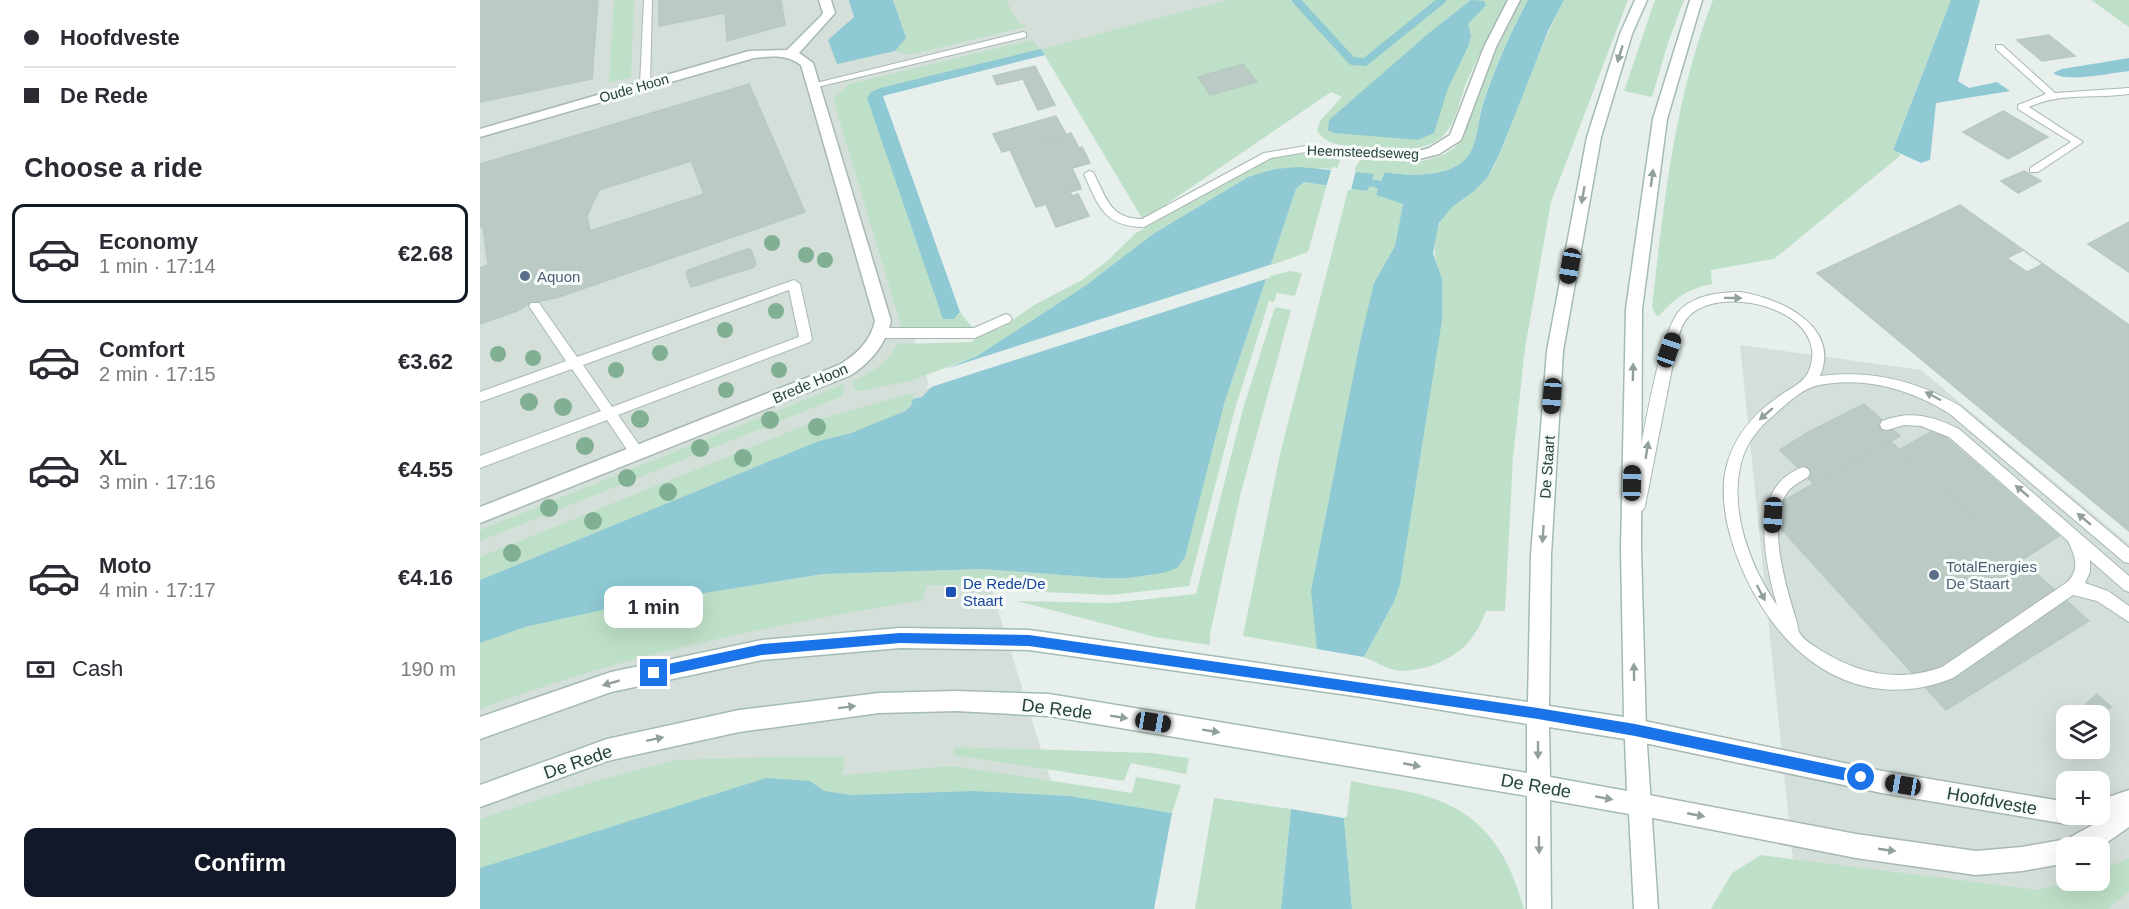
<!DOCTYPE html>
<html lang="en">
<head>
<meta charset="utf-8">
<style>
	body { margin:0; font-family:Arial,sans-serif; background:#f2f2f3; color:#2b2b33; height:100vh; display:flex; flex-direction:column; font-size:22px; white-space:nowrap }
	* { box-sizing:border-box; margin:0 }
	p { font-size:20px; color:#7c7c81 }
	.icon { flex:none; width:33px; height:33px; fill:none; stroke:currentColor; stroke-width:2; stroke-linecap:round; stroke-linejoin:round }
	.map { position:relative; flex:1; overflow:hidden }
	.panel { display:flex; flex-direction:column; background:#fff; width:480px }
	.panel>* { flex:none }
	.hud { display:grid; align-content:center; height:132px; padding:0 24px; background:#fff }
	.buttons { position:absolute; left:1576px; top:705px; display:grid; gap:12px }
	.buttons a { display:grid; place-items:center; width:54px; height:54px; border-radius:12px; background:#fff; box-shadow:0 6px 24px #0002; font-size:30px }
	.end { position:absolute; width:27px; height:27px; margin:-14px; border:8px solid #1a73e8; background:#fff; box-shadow:0 0 0 3px #fff }
	.from { border-radius:50% }
	.bubble { position:absolute; height:42px; border-radius:12px; background:#fff; box-shadow:0 6px 24px #0002; font-size:20px; font-weight:700; line-height:42px; text-align:center }
	.car { position:absolute; width:18px; height:36px; margin:-18px -9px; border-radius:8px; box-shadow:0 0 4px 2px #0007; background:linear-gradient(#222 24%,#8ab4d8 0 40%,#222 0 76%,#8ab4d8 0 86%,#222 0) }
	.hud b { display:flex; align-items:center; gap:21px; height:57px; font-size:22px }
	.hud b+b { border-top:2px solid #e1e1e2 }
	.hud i { width:15px; height:15px; background:#2b2b33 }
	ul { padding:0; list-style:none }
	li { display:flex; align-items:center; gap:18px; height:99px; margin:0 12px 9px; padding:0 12px; border:3px solid transparent; border-radius:12px }
	li div { flex:1 }
	li b { display:block; font-size:22px }
	li em { font-style:normal; font-weight:700 }
	li.on { border-color:#111827 }
	li>.icon { width:54px; height:54px; stroke-width:1.5 }
	h2 { padding:0 24px; font-size:27px; line-height:72px }
	.pay { display:flex; align-items:center; gap:15px; height:66px; padding:0 24px; font-size:22px }
	.pay p { margin-inline-start:auto }
	.primary-button { display:flex; gap:12px; margin-top:auto; padding:12px 24px }
	.primary-button a { flex:1; height:69px; border-radius:12px; background:#111827; color:#fff; font-size:24px; font-weight:700; line-height:69px; text-align:center }
	main { display:flex; flex:1; min-height:0 }
	.map>svg:first-child { display:block }
	.built { fill:#d4dfda; fill-rule:evenodd }
	.green { fill:#bfe0c8 }
	.water { fill:#8ec9d4 }
	.pier { fill:#e6efeb }
	.lines { fill:none; stroke-linecap:round; stroke-linejoin:round }
	.stream { stroke:#8ec9d4; stroke-width:8 }
	.building { fill:#bbcac4; stroke:#b8c9c2; stroke-width:1.5; fill-rule:evenodd }
	.lane-casing { stroke:#a8b8b2; stroke-width:2 }
	.street-casing { stroke:#a8b8b2; stroke-width:3 }
	.secondary-casing { stroke:#a4bbb3; stroke-width:3 }
	.lane { fill:#fff; fill-rule:evenodd }
	.street { fill:#fff; fill-rule:evenodd }
	.secondary { fill:#fff; fill-rule:evenodd }
	.tree { fill:#80af93 }
	.oneway { fill:#92a09c }
	.route { fill:#1a73e8 }
	.service-dot { fill:#5c6f8a; stroke:#f7fbf9; stroke-width:2 }
	.transit-dot { fill:#1a4fb4; stroke:#f7fbf9; stroke-width:2 }
	.labels { text-anchor:middle; dominant-baseline:central; stroke-width:6; stroke-linejoin:round; paint-order:stroke }
	.far-street-label { font-size:14px; fill:#24423a; stroke:#f7fbf9 }
	.service-label { font-size:15px; fill:#4e5e75; stroke:#f7fbf9; text-anchor:start }
	.street-label { font-size:15px; fill:#24423a; stroke:#f7fbf9 }
	.transit-label { font-size:15px; fill:#164399; stroke:#f7fbf9; text-anchor:start }
	.near-street-label { font-size:18px; fill:#24423a; stroke:#f7fbf9 }
</style>
</head>
<body>
<main>
<section class="panel">
<div class="hud">
<b><i class="from"></i>Hoofdveste</b>
<b><i></i>De Rede</b>
</div>
<h2>Choose a ride</h2>
<ul>
<li class="on"><svg class="icon" aria-label="car" viewBox="0 0 24 24"><path d="M5 17H2v-5l4-1 3-4h7l3 4 3 1v5h-3M9 17h6M6 11h13"/><circle cx="7" cy="17" r="2"/><circle cx="17" cy="17" r="2"/></svg><div><b>Economy</b><p>1 min · 17:14</p></div><em>€2.68</em></li>
<li><svg class="icon" aria-label="car" viewBox="0 0 24 24"><path d="M5 17H2v-5l4-1 3-4h7l3 4 3 1v5h-3M9 17h6M6 11h13"/><circle cx="7" cy="17" r="2"/><circle cx="17" cy="17" r="2"/></svg><div><b>Comfort</b><p>2 min · 17:15</p></div><em>€3.62</em></li>
<li><svg class="icon" aria-label="car" viewBox="0 0 24 24"><path d="M5 17H2v-5l4-1 3-4h7l3 4 3 1v5h-3M9 17h6M6 11h13"/><circle cx="7" cy="17" r="2"/><circle cx="17" cy="17" r="2"/></svg><div><b>XL</b><p>3 min · 17:16</p></div><em>€4.55</em></li>
<li><svg class="icon" aria-label="car" viewBox="0 0 24 24"><path d="M5 17H2v-5l4-1 3-4h7l3 4 3 1v5h-3M9 17h6M6 11h13"/><circle cx="7" cy="17" r="2"/><circle cx="17" cy="17" r="2"/></svg><div><b>Moto</b><p>4 min · 17:17</p></div><em>€4.16</em></li>
</ul>
<div class="pay"><svg class="icon" aria-label="cash" viewBox="0 0 24 24"><path d="M3 7h18v10H3z"/><circle cx="12" cy="12" r="2"/></svg>Cash<p>190 m</p></div>
<div class="primary-button"><a>Confirm</a></div>
</section>
<div class="map">
<svg width="1649" height="909" viewBox="0 0 1649 909">
	<rect width="100%" height="100%" fill="#e6efeb"/>
	<!-- built -->
	<path class="built" d="M0 0H754L355 104 443 365 610 909H0Z
		M1260 345 1441 370 1649 544V909H1318ZM1587 716H1620V748H1587ZM1587 782H1620V814H1587ZM1587 848H1620V880H1587Z"/>
	<!-- green -->
	<path class="green" d="M134 0H154L151 77 129 83Z
		M413 0H526L539 24H544L546 27 428 55 415 51 426 38Z
		M747 0H1027C1014 26 1000 52 988 79 980 96 977 123 962 137 942 154 909 149 886 147 868 145 847 148 837 130L840 121 862 97 851 92 663 220 561 49 400 88 391 92 478 316 480 312 492 327 422 329 353 99 369 84 552 40 561 49Z
		M1041 0H1048C1031 31 1015 66 1004 100 998 117 999 137 990 153 976 179 928 176 905 172L901 181 892 179 894 175 876 173 874 170 880 160 942 161 963 155 974 148 984 138 992 108 1015 53Z
		M1084 0H1148L1071 202 1045 348 1033 457 1025 611H1006C995 642 975 660 943 668 935 670 923 672 915 670 905 668 894 661 884 657L914 602 962 279C954 257 952 249 959 226 966 203 994 196 1007 177 1020 159 1027 135 1035 114 1050 76 1065 37 1084 0Z
		M1175 0H1204L1188 43 1172 97 1144 91Z
		M1233 0H1471L1413 149 1421 155 1294 259 1231 270 1232 284C1209 288 1194 298 1179 316L1176 315 1172 307C1184 203 1194 99 1233 0Z
		M1611 0H1649V27Z
		M817 154 854 155 860 160 857 170 844 168 768 177 673 234 605 286 497 356 430 381 381 391 376 390 372 381C392 373 407 363 418 344L492 342 498 336 523 327 554 305 602 280 626 262 656 233 670 225 788 159Z
		M824 182 847 184 828 252 789 266 816 189Z
		M890 186 898 189 896 195 922 202 923 207 915 246 894 283 837 649 763 636 800 454 868 190 873 188 887 191Z
		M810 271 822 273 815 296 797 293 794 302 789 301 755 409 709 586 631 595 540 591V586L447 585 443 600C292 625 143 654 0 709V643L45 627 136 607 343 574 501 569 622 578H649L683 573 744 404 786 277Z
		M795 307 811 310 760 496 730 634V645L675 637 537 601 631 603 716 594 763 409Z
		M364 384 365 389 360 397 0 541V530Z
		M433 393V401C425 419 359 436 339 441L0 580V557L343 418Z
		M475 747 671 753 709 758 706 774 651 763 644 781 473 755Z
		M296 757H366L362 775 473 766 652 793 656 777 701 785 692 813 590 796 494 791 372 795 344 791 330 781 0 868V819L109 783 195 760Z
		M871 781C897 787 927 789 952 798 1007 817 1029 856 1044 909H872L864 818 867 816Z
		M734 798 811 809 801 909H715Z
		M1281 855 1557 890 1598 881 1620 880V871L1649 858V891L1628 909H1231L1252 873Z"/>
	<!-- water -->
	<path class="water" d="M369 0H413L426 38 415 51 357 64 348 40 374 17Z
		M991 0 1004 1 1006 5 988 24 991 36 988 47 968 88 954 133 938 140 854 133 848 130 849 120 949 33Z
		M1048 0H1084L1068 31 1020 153 1007 178 994 191 972 207 959 223 953 253 962 279V320L920 584 914 602 884 657 837 649 831 591 880 342 894 283 915 246 923 204 896 195 898 189 890 186 887 191 824 182 816 189 744 404 705 557 697 568 683 573 649 578H622L501 569 343 574 136 607 45 627 0 643V580L339 441 371 433 425 411 431 406 433 399 442 397 470 367 497 356 605 286 673 234 768 177 795 169 819 167 894 174 892 179 901 181 905 172C928 176 975 179 990 153 999 137 998 117 1004 101 1015 67 1031 31 1048 0Z
		M1471 0H1500L1478 81 1489 88 1517 82 1530 91 1456 103 1450 160 1441 163 1413 150Z
		M561 49 565 55 403 96 480 312 474 319H463L387 98 391 92 400 88Z
		M1649 58V71C1630 73 1587 83 1573 73L1582 69Z
		M286 778 330 781 344 791 372 795 494 791 590 796 692 813 674 909H0V868Z
		M811 809 864 818 872 909H801Z"/>
	<!-- pier -->
	<path class="pier" d="M852 167 876 170 871 190 846 187Z
		M793 264 789 278 445 389 462 370Z"/>
	<g class="lines">
		<!-- stream -->
		<path class="stream" d="M816 0 872 61 885 62 962 0"/>
	</g>
	<!-- building -->
	<path class="building" d="M0 0H118L112 79 0 102Z
		M179 0H301L305 25 247 41 245 13 179 26Z
		M1569 35 1595 56 1562 61 1537 40Z
		M763 64 777 82 730 95 718 77Z
		M555 66 575 105 558 110 543 79 517 85 513 76Z
		M269 84 325 212 79 297 48 304 37 311 0 324V268L8 265 3 226 0 227V164ZM211 161 224 194 110 231 107 216 119 190Z
		M1523 111 1568 137 1528 159 1483 132Z
		M576 116 586 134 522 152 513 134Z
		M591 133 599 148 602 147 610 163 592 168 577 137Z
		M577 137 600 185 575 193 579 200 556 207 530 150Z
		M1544 171 1561 181 1538 193 1521 181Z
		M600 185 601 189 590 192 592 196 598 194 609 216 576 227 566 204 579 200 575 193Z
		M1480 205 1649 325V531L1337 273Z
		M1649 222V272L1608 244Z
		M267 249 271 250 276 264 274 267 211 287 206 273 208 270Z
		M1543 250 1563 264 1547 272 1527 258Z
		M1384 404 1420 436 1334 484 1300 450 1327 433Z
		M1456 429 1579 536 1542 560 1419 450Z
		M1410 441 1609 621 1466 710 1285 511Z
		M1617 694 1631 707 1620 716 1606 704Z"/>
	<g class="lines">
		<defs>
			<path id="lane" d="M164 0H172L170 85 165 88 160 85Z
				M543 32 546 33V37L333 88 328 85Z
				M1516 45H1522L1575 93 1649 88V94C1615 99 1581 92 1549 107L1603 142 1558 172H1550V168L1591 142 1538 109V105L1566 94 1516 49Z
				M826 146 869 149 874 152 869 155 826 152 791 158 664 227C625 227 618 206 604 174L609 171 613 172C626 196 629 219 662 219L784 153Z
				M314 280 320 284 332 339 330 342 138 415 162 449 164 453 162 457H152L127 420 0 468V456L121 411 92 369 0 402V392L86 361 51 309 49 306 51 303H59L97 357ZM309 290 319 337 132 407 103 365Z
				M1260 292C1300 298 1361 326 1340 376 1391 370 1435 380 1480 406L1649 548V563L1644 562 1470 414C1431 389 1382 375 1335 386 1321 390 1305 405 1294 415 1279 427 1266 443 1261 463 1249 510 1270 567 1297 605 1285 562 1267 487 1323 467L1328 469 1330 473 1328 477C1320 482 1311 486 1306 494 1287 524 1306 587 1316 619 1317 623 1318 629 1319 632 1322 639 1334 646 1340 650 1379 674 1418 683 1462 667L1586 583C1600 571 1596 557 1588 541L1469 437 1441 426 1424 425 1407 430 1402 429 1400 425 1402 421C1430 410 1453 416 1479 429L1649 576V592L1644 590 1610 560V572L1605 583 1628 591 1649 606V622L1617 601 1593 595 1473 678C1372 718 1293 650 1258 559 1247 530 1238 492 1248 461 1257 432 1276 412 1301 395 1309 389 1321 384 1326 376 1331 369 1333 358 1332 350 1327 305 1240 287 1210 315 1202 323 1199 333 1197 343L1165 506 1163 510 1158 512 1153 510 1151 506C1158 467 1177 335 1200 310 1215 295 1240 292 1260 292Z
				M526 314 530 316 532 319 530 322 495 338H400L394 333 400 328H494Z"/>
			<path id="street" d="M339 0H351L355 13 319 53 333 63 411 321C405 345 392 361 371 375L0 523V507L359 365C377 354 390 342 395 321L321 65C307 54 291 56 274 58L0 137V129L269 51 307 50 341 16 343 13Z
				M1028 0H1040L1016 47 981 140 959 154 939 159 864 155 862 152 869 148 939 151 949 148 970 135 1004 47Z
				M1155 719 1402 771 1587 802V814H1598L1595 821 1587 824 1402 793 1155 741 1147 738 1144 730 1147 722Z
				M1649 790V827L1619 848H1587V863L1542 871 1496 875 1376 858 1158 815 1150 812 1147 804 1150 796 1158 793 1376 834 1496 851 1542 847 1587 839 1618 822 1612 819 1610 814H1620V800Z"/>
			<path id="secondary" d="M1155 0H1167L1152 34 1121 137 1083 351 1071 555 1069 706 1144 717 1141 549 1146 309 1173 119 1210 0H1222L1187 119 1162 309 1161 549 1166 730 1178 909H1154L1149 814 1070 800 1071 909H1047V796L569 716 476 711 399 713 259 732 127 761 0 807V785L127 739 259 710 399 693 476 691 569 694 1047 773V724L882 697 549 650 420 648 282 660 131 692 0 739V717L131 672 282 640 420 628 549 630 1048 702 1051 555 1067 351 1107 137 1140 34ZM1069 727 1145 739 1147 791 1070 777Z"/>
		</defs>
		<!-- lane casing -->
		<use href="#lane" class="lane-casing"/>
		<!-- street casing -->
		<use href="#street" class="street-casing"/>
		<!-- secondary casing -->
		<use href="#secondary" class="secondary-casing"/>
		<!-- lane -->
		<use href="#lane" class="lane"/>
		<!-- street -->
		<use href="#street" class="street"/>
		<!-- secondary -->
		<use href="#secondary" class="secondary"/>
	</g>
	<!-- trees -->
	<g class="tree">
		<circle cx="292" cy="243" r="8"/>
		<circle cx="326" cy="255" r="8"/>
		<circle cx="345" cy="260" r="8"/>
		<circle cx="296" cy="311" r="8"/>
		<circle cx="245" cy="330" r="8"/>
		<circle cx="180" cy="353" r="8"/>
		<circle cx="18" cy="354" r="8"/>
		<circle cx="53" cy="358" r="8"/>
		<circle cx="136" cy="370" r="8"/>
		<circle cx="299" cy="370" r="8"/>
		<circle cx="246" cy="390" r="8"/>
		<circle cx="49" cy="402" r="9"/>
		<circle cx="83" cy="407" r="9"/>
		<circle cx="160" cy="419" r="9"/>
		<circle cx="290" cy="420" r="9"/>
		<circle cx="337" cy="427" r="9"/>
		<circle cx="105" cy="446" r="9"/>
		<circle cx="220" cy="448" r="9"/>
		<circle cx="263" cy="458" r="9"/>
		<circle cx="147" cy="478" r="9"/>
		<circle cx="188" cy="492" r="9"/>
		<circle cx="69" cy="508" r="9"/>
		<circle cx="113" cy="521" r="9"/>
		<circle cx="32" cy="553" r="9"/>
	</g>
	<!-- one-way arrows -->
	<defs><path id="oneway-solid" d="M-6-.8H1V-3.2L6.5 0L1 3.2V.8H-6Z" transform="scale(1.5)"/></defs>
	<g class="oneway">
		<use href="#oneway-solid" transform="translate(1140 54) rotate(107)"/>
		<use href="#oneway-solid" transform="translate(1172 178) rotate(-82)"/>
		<use href="#oneway-solid" transform="translate(1103 195) rotate(100)"/>
		<use href="#oneway-solid" transform="translate(1253 298) rotate(1)"/>
		<use href="#oneway-solid" transform="translate(1153 372) rotate(-89)"/>
		<use href="#oneway-solid" transform="translate(1453 396) rotate(-152)"/>
		<use href="#oneway-solid" transform="translate(1286 414) rotate(139)"/>
		<use href="#oneway-solid" transform="translate(1167 450) rotate(-81)"/>
		<use href="#oneway-solid" transform="translate(1542 491) rotate(-140)"/>
		<use href="#oneway-solid" transform="translate(1604 519) rotate(-140)"/>
		<use href="#oneway-solid" transform="translate(1063 534) rotate(94)"/>
		<use href="#oneway-solid" transform="translate(1281 593) rotate(62)"/>
		<use href="#oneway-solid" transform="translate(1154 672) rotate(-91)"/>
		<use href="#oneway-solid" transform="translate(131 683) rotate(164)"/>
		<use href="#oneway-solid" transform="translate(367 707) rotate(-7)"/>
		<use href="#oneway-solid" transform="translate(639 717) rotate(9)"/>
		<use href="#oneway-solid" transform="translate(731 731) rotate(9)"/>
		<use href="#oneway-solid" transform="translate(175 739) rotate(-12)"/>
		<use href="#oneway-solid" transform="translate(1058 750) rotate(90)"/>
		<use href="#oneway-solid" transform="translate(932 765) rotate(11)"/>
		<use href="#oneway-solid" transform="translate(1124 798) rotate(10)"/>
		<use href="#oneway-solid" transform="translate(1216 815) rotate(11)"/>
		<use href="#oneway-solid" transform="translate(1059 845) rotate(89)"/>
		<use href="#oneway-solid" transform="translate(1407 850) rotate(8)"/>
	</g>
	<!-- route -->
	<path class="route" d="M420 633 549 635 1058 708 1155 724 1381 771 1387 777 1381 784 1155 736 1058 719 549 646 420 643 282 655 174 678 169 673 174 667 282 644Z"/>
	<!-- markers -->
	<g class="service-dot">
		<circle cx="45" cy="276" r="6"/>
		<circle cx="1454" cy="575" r="6"/>
	</g>
	<rect class="transit-dot" x="465" y="586" width="12" height="12" rx="3"/>
	<g class="labels">
		<!-- far-street labels -->
		<g class="far-street-label">
			<text transform="translate(154 88) rotate(-16)">Oude Hoon</text>
			<text transform="translate(883 152) rotate(2)">Heemsteedseweg</text>
		</g>
		<!-- service labels -->
		<g class="service-label">
			<text x="57" y="276">Aquon</text>
			<text x="1466" y="566">TotalEnergies<tspan x="1466" dy="17">De Staart</tspan></text>
		</g>
		<!-- street labels -->
		<g class="street-label">
			<text transform="translate(330 383) rotate(-23)">Brede Hoon</text>
			<text transform="translate(1067 467) rotate(-86)">De Staart</text>
		</g>
		<!-- transit labels -->
		<g class="transit-label">
			<text x="483" y="583">De Rede/De<tspan x="483" dy="17">Staart</tspan></text>
		</g>
		<!-- near-street labels -->
		<g class="near-street-label">
			<text transform="translate(577 709) rotate(7)">De Rede</text>
			<text transform="translate(98 762) rotate(-19)">De Rede</text>
			<text transform="translate(1056 786) rotate(10)">De Rede</text>
			<text transform="translate(1512 801) rotate(10)">Hoofdveste</text>
		</g>
	</g>
</svg>
<div class="buttons">
<a><svg class="icon" aria-label="layers" viewBox="0 0 24 24"><path d="M12 4l9 5-9 5-9-5zM3 14l9 5 9-5"/></svg></a>
<a>+</a>
<a>−</a>
</div>
<i class="end from" style="left:1381px;top:777px"></i>
<i class="end" style="left:174px;top:673px"></i>
<div class="bubble" style="left:124px;top:586px;width:99px">1 min</div>
<i class="car" style="left:1090px;top:266px;rotate:190deg"></i>
<i class="car" style="left:1189px;top:350px;rotate:19deg"></i>
<i class="car" style="left:1072px;top:396px;rotate:184deg"></i>
<i class="car" style="left:1152px;top:483px;rotate:1deg"></i>
<i class="car" style="left:1293px;top:515px;rotate:183deg"></i>
<i class="car" style="left:673px;top:722px;rotate:99deg"></i>
<i class="car" style="left:1423px;top:785px;rotate:280deg"></i>
</div>
</main>
</body>
</html>
